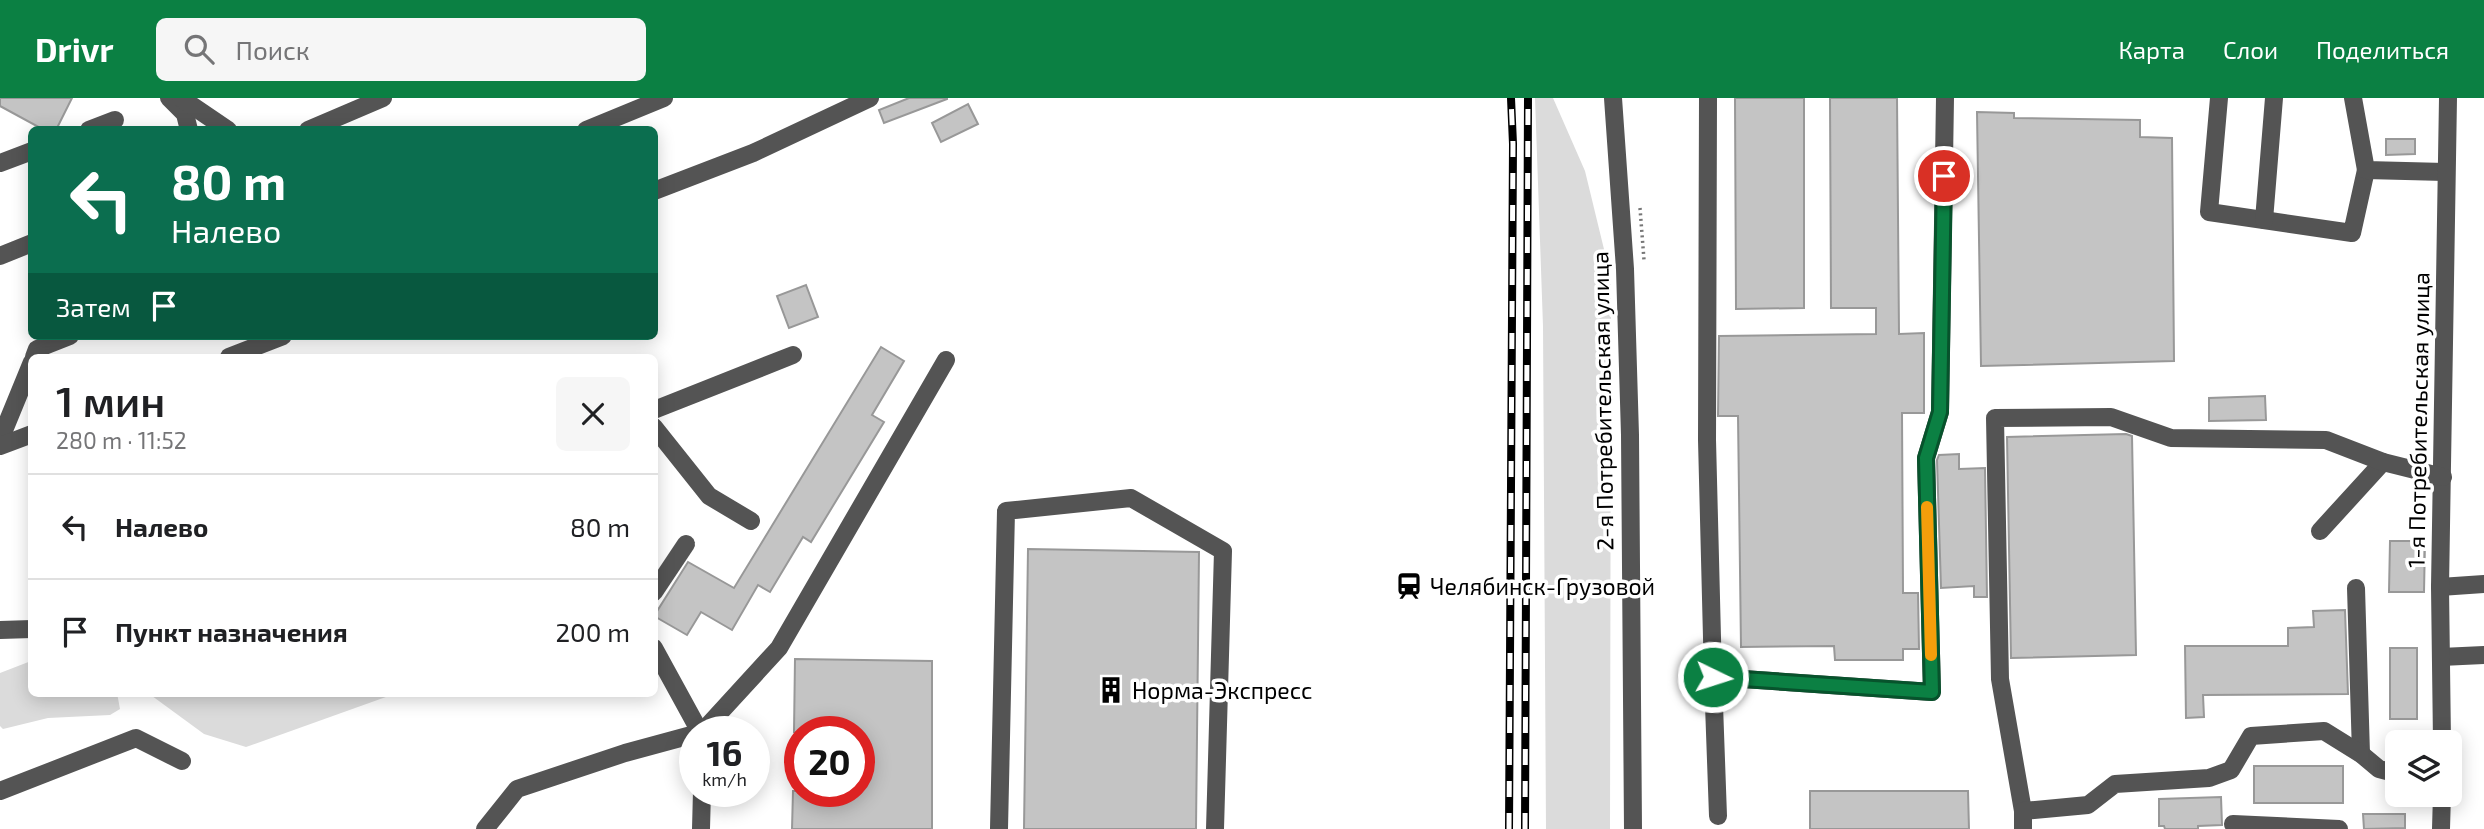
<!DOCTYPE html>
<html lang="ru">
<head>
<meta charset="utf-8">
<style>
  body { margin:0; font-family:"Exo 2",sans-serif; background:#f6f6f6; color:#202124; height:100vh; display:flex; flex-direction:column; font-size:26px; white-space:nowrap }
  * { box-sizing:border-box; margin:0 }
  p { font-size:23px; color:#757577 }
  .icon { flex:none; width:38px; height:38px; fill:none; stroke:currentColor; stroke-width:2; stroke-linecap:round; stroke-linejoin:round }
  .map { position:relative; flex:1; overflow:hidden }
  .sheet { position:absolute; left:28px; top:256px; width:630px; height:343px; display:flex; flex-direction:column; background:#fff; border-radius:10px; box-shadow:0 4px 18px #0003 }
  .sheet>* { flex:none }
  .top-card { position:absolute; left:28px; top:28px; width:630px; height:214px; border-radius:10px; box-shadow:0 4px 18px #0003; background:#0b6e4f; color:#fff; overflow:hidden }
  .fabs { position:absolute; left:2385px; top:632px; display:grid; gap:14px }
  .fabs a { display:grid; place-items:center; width:77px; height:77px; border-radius:10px; background:#fff; box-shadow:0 4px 18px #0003; font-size:35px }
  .speed { position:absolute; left:679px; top:618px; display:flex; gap:14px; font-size:35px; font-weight:700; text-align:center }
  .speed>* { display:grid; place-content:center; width:91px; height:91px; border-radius:50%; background:#fff; box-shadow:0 4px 18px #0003; line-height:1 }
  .speed small { font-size:18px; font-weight:400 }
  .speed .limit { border:10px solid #d22; background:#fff; color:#111 }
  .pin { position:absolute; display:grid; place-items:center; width:60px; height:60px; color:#fff; margin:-30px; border:4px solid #fff; border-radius:50%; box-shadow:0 2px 7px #0007 }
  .me { position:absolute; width:77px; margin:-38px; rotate:94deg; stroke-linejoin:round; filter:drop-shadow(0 0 5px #0008) }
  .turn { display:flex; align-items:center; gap:24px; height:147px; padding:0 28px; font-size:32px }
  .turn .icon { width:91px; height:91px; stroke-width:2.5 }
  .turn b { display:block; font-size:49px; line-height:60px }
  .then { display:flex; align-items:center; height:66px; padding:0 28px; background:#0003; gap:14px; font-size:26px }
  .round { display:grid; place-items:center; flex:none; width:74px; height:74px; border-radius:10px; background:#f6f6f6 }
  .head { display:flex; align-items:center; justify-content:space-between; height:119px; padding:0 28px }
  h1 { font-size:42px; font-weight:600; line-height:52px }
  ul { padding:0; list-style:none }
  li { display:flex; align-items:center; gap:21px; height:105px; padding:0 28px; border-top:2px solid #e0e0e0 }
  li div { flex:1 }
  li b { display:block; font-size:26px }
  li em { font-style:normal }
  header { display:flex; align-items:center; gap:42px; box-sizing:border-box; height:98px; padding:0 35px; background:#0b8043; color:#fff }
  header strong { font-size:33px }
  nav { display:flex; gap:38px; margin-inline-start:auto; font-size:24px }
  .search { width:490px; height:63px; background:#f6f6f6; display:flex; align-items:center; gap:18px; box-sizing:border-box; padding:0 24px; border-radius:10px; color:#757577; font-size:26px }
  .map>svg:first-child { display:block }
  .green { fill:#dbdbdb }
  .building { fill:#c4c4c4; stroke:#989898; stroke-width:2 }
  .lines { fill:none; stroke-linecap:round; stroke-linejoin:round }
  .path { stroke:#767676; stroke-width:3.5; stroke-dasharray:2 3.5; stroke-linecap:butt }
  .minor { stroke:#545454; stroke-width:18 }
  .rail-casing { stroke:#000; stroke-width:8 }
  .rail { stroke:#fff; stroke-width:5; stroke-dasharray:16; stroke-linecap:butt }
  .route-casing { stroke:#07532c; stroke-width:18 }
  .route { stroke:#0b8043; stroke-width:12 }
  .slow { stroke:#f59e0b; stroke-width:12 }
  .labels { text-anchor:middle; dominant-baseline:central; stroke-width:7; stroke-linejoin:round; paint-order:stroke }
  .street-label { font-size:23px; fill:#000; stroke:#fff }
  .poi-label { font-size:23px; fill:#000; stroke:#fff; text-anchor:start }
</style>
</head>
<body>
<header>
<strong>Drivr</strong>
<div class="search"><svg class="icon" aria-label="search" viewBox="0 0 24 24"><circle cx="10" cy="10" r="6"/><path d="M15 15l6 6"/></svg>Поиск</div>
<nav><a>Карта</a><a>Слои</a><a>Поделиться</a></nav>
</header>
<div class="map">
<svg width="2484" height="731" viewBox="0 0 2484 731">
  <rect width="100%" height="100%" fill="#fff"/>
  <g class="green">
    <polygon points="1535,0 1553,0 1585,73 1611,180 1610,731 1546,731 1543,228"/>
    <polygon points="31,563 32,595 117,595 120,611 110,617 48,620 3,631 0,628 0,575"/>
    <polygon points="148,595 397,595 246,649 204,636"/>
  </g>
  <g class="building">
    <polygon points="0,0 72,0 56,32 44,32 0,8"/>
    <polygon points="909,0 947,0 947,1 884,25 879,12"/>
    <polygon points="1735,0 1804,0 1804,210 1736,211"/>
    <polygon points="1830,0 1897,0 1899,236 1924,235 1924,315 1902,315 1903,495 1918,495 1919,551 1903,551 1903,562 1835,562 1834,548 1741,549 1738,318 1718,318 1719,238 1876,236 1876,210 1831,210"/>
    <polygon points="968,6 978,26 941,44 932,25"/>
    <polygon points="1977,14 2014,15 2014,20 2140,22 2140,39 2172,40 2174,263 1981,268"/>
    <polygon points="2386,41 2415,41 2415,56 2386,57"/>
    <polygon points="806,187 818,219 789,230 777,198"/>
    <polygon points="881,249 904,263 872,317 884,324 811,444 803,439 770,494 758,487 732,532 701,514 687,537 654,518 688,464 734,490"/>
    <polygon points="2265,298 2266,322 2209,323 2209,300"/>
    <polygon points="2126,336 2132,338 2136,557 2011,560 2007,339"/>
    <polygon points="1959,356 1959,371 1985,370 1987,499 1974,499 1974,488 1941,490 1937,362 1939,357"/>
    <polygon points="2390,443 2425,443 2424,494 2389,494"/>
    <polygon points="1028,451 1199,454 1196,731 1024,731"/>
    <polygon points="2345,512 2348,596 2203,597 2204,619 2186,620 2185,548 2288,548 2288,530 2314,529 2313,513"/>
    <rect x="2390" y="550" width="27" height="71"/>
    <polygon points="795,561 932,563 932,731 792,731 793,693 859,693 859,634 794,634"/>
    <rect x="2254" y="668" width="89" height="37"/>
    <polygon points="1810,693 1968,693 1969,731 1810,731"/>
    <polygon points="2221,699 2222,727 2198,728 2198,731 2165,731 2164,728 2159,728 2159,701"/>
    <polygon points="2363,716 2405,716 2405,730 2364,731"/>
  </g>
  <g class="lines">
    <polyline class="path" points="1640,110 1644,162"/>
    <g class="minor">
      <polyline points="169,0 185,16 189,32"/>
      <polyline points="181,0 228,32"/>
      <polyline points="1613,0 1625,171 1630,337 1633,731"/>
      <polyline points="1708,0 1707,342 1713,579 1932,594 1926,360 1940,314 1945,0"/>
      <polyline points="2219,0 2209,114 2352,135 2366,72"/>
      <polyline points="2353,0 2366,72 2445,74"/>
      <polyline points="89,32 115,22"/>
      <polyline points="308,32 383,0"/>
      <polyline points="586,32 664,0"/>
      <polyline points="0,65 32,53"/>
      <polyline points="654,93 753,55 870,0"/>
      <polyline points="2264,122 2274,0"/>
      <polyline points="0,158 32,145"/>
      <polyline points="34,259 37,251 70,238"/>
      <polyline points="229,259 283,238"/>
      <polyline points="654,312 793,257"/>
      <polyline points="654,329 709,398 751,423"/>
      <polyline points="0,342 32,264"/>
      <polyline points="0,348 32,336"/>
      <polyline points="2320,433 2383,364"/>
      <polyline points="2440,489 2484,486"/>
      <polyline points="2356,490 2361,656"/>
      <polyline points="654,494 686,446"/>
      <polyline points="0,532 32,531"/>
      <polyline points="654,550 700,634"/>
      <polyline points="2441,559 2484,557"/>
      <polyline points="1713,579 1718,718"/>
      <polyline points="702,634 779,550 946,262"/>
      <polyline points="2442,644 2440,489 2448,0"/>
      <polyline points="0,693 136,640 182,663"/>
      <polyline points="2023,713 2000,581 1995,320 2111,319 2171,340 2326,342 2383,364 2443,379"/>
      <polyline points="2233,726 2339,731"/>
      <polyline points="485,731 517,691 625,655 695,636"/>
      <polyline points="701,731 702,693"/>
      <polyline points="999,731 1006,413 1131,400 1223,453 1215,731"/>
      <polyline points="2023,731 2023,713 2088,707 2115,686 2209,680 2231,672 2251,638 2324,633 2361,656 2379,671 2398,676"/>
      <polyline points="2441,731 2442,696"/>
    </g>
    <defs>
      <g id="rail">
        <polyline points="1509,731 1513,46 1511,0"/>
        <polyline points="1525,731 1528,0"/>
      </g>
    </defs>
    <use href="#rail" class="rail-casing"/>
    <use href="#rail" class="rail"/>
  </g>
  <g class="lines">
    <defs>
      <polyline id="route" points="1713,579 1932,594 1926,360 1940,314 1944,78"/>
    </defs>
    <use href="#route" class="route-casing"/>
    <use href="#route" class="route"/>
    <polyline class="slow" points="1927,409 1931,557"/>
  </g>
  <defs>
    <symbol id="station-bare" viewBox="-9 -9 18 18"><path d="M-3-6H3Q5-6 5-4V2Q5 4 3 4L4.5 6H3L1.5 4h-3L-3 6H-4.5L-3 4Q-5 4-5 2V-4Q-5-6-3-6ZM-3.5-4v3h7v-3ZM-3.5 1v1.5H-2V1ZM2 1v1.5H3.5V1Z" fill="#000" stroke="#fff" stroke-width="2.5" paint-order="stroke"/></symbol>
    <symbol id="building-bare" viewBox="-9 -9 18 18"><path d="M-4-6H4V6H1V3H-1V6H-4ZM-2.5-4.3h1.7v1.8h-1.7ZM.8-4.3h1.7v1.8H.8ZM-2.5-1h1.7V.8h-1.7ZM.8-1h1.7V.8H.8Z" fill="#000" stroke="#fff" stroke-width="2.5" paint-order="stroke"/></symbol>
  </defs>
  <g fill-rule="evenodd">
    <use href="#station-bare" x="1390" y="469" width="38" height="38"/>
    <use href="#building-bare" x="1092" y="573" width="38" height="38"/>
  </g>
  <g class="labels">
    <g class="street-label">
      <text transform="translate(1602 303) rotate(-91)">2-я Потребительская улица</text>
      <text transform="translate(2418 322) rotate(-89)">1-я Потребительская улица</text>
    </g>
    <g class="poi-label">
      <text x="1430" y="488">Челябинск-Грузовой</text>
      <text x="1132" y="592">Норма-Экспресс</text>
    </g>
  </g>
</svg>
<div class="fabs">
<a><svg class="icon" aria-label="layers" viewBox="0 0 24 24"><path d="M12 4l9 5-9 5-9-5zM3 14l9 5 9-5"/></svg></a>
</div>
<div class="speed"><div>16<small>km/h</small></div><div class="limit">20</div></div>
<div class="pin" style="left:1944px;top:78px;background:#d93025"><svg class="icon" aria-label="arrive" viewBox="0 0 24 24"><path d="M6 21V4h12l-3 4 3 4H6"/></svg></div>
<svg class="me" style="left:1713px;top:579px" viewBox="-20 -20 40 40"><circle r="17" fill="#0b8043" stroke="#fff" stroke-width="3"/><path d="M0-11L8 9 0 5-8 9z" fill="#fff"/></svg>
<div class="top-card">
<div class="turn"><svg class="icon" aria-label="left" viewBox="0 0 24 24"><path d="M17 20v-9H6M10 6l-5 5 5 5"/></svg><div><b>80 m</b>Налево</div></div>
<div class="then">Затем<svg class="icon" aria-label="arrive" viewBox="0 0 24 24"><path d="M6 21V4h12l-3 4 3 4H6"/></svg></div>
</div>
<section class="sheet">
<div class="head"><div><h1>1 мин</h1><p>280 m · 11:52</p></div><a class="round"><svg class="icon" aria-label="close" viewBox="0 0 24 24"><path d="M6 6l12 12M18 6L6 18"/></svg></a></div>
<ul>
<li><svg class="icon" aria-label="left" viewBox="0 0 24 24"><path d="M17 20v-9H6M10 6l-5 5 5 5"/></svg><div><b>Налево</b></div><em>80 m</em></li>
<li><svg class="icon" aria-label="arrive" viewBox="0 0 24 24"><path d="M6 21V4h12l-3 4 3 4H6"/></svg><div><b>Пункт назначения</b></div><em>200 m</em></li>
</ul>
</section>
</div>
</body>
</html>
